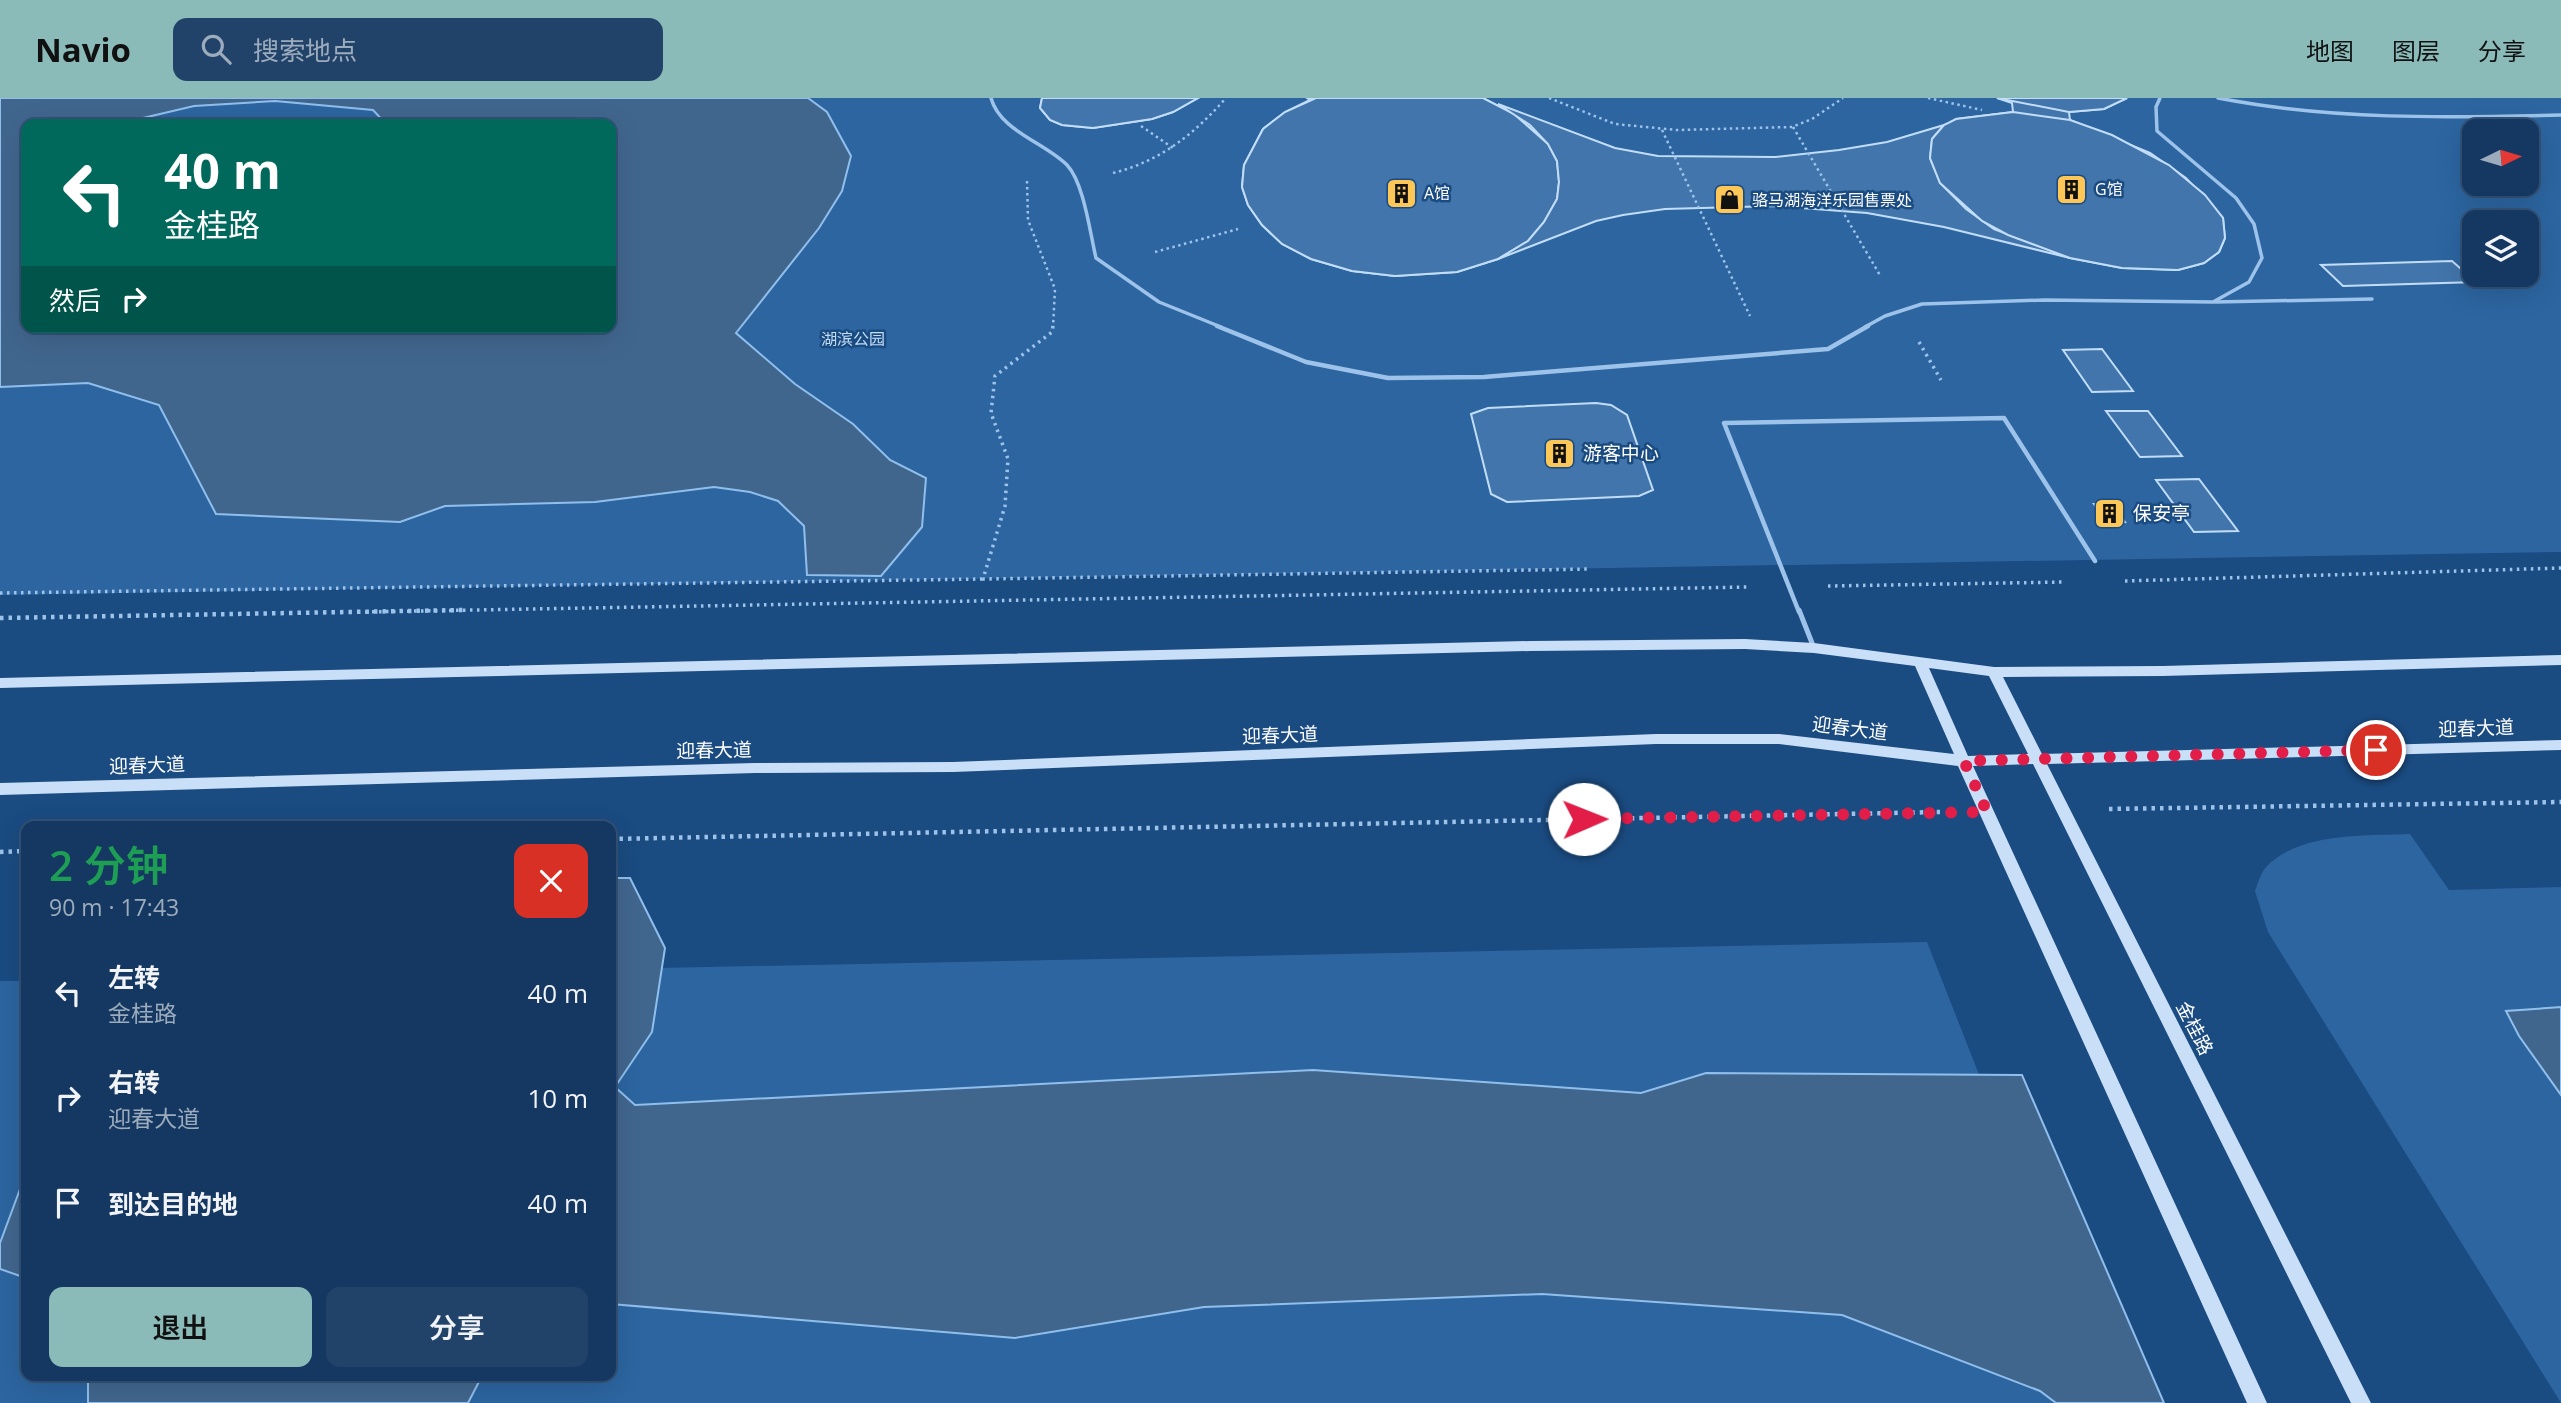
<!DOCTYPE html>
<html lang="zh">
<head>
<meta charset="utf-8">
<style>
  body { margin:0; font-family:"Open Sans","Noto Sans SC",sans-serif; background:#21436a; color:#f1f3f6; height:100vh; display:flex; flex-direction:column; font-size:26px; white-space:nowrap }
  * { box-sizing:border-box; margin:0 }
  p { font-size:23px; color:#9dacbd }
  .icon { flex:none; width:38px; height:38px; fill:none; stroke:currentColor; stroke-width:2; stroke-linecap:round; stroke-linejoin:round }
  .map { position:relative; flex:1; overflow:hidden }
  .sheet { position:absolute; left:21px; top:723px; width:595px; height:560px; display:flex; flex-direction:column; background:#143861; border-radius:14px; box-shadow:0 7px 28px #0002,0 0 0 2px #335276 }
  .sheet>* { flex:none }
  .top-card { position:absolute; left:21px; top:21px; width:595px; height:214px; border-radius:14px; box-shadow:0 7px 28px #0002,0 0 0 2px #335276; background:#00695c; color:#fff; overflow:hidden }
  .needle { width:46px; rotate:85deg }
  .buttons { position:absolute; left:2462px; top:21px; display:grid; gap:14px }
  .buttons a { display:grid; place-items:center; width:77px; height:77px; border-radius:14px; background:#143861; box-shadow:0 7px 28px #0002,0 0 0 2px #335276; font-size:35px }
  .pin { position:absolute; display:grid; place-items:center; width:60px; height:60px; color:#fff; margin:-30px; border:4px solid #fff; border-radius:50%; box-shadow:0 2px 7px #0007 }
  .me { position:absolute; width:77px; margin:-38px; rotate:89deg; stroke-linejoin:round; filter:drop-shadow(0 0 5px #0008) }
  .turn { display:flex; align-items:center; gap:24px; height:147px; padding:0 28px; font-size:32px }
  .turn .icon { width:91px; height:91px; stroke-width:2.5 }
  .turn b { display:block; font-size:49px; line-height:60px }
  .then { display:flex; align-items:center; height:66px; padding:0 28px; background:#0003; gap:14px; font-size:26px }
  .round { display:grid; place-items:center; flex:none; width:74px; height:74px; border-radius:14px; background:#21436a }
  .headline { display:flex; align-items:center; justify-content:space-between; height:119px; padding:0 28px }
  h1 { font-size:42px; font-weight:600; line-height:52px; color:#1e9e55 }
  .button { display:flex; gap:14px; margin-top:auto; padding:14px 28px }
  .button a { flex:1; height:80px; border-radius:14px; background:#8bbbb9; color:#111; font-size:28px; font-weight:600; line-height:80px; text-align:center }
  .button a+a { background:#21436a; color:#f1f3f6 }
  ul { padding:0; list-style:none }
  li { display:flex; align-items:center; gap:21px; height:105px; padding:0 28px }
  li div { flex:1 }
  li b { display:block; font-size:26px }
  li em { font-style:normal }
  header { display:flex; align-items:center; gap:42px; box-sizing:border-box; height:98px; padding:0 35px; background:#8bbbb9; color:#111 }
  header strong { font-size:33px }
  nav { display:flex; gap:38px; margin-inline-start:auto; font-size:24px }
  .search { width:490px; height:63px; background:#21436a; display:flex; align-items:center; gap:18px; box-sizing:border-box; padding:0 24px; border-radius:14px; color:#9dacbd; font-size:26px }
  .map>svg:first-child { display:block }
  .green { fill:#2c65a0; fill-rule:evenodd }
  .water { fill:#41668e; stroke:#90bfed; stroke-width:2; fill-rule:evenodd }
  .building { fill:#4275ab; stroke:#c2ddf8; stroke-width:2 }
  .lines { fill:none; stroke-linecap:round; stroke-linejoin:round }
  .path-far2 { stroke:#9dc3eb; stroke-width:2.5; stroke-dasharray:2.5 3.5; stroke-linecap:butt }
  .path-far1 { stroke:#9dc3eb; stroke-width:3.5; stroke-dasharray:2.5 4.5; stroke-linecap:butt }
  .path { stroke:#9dc3eb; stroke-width:4.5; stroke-dasharray:3.5 5; stroke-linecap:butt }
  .lane-far2 { stroke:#9dc3eb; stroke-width:3.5 }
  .lane-far1 { stroke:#9dc3eb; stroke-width:4.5 }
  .lane { stroke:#9dc3eb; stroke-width:5 }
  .secondary { fill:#c9dff8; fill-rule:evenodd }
  .route { stroke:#e11d48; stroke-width:12; stroke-dasharray:0 21.6 }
  .labels { text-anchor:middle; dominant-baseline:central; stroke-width:5; stroke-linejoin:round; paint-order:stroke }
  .far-poi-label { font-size:16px; fill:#fff; stroke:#1a4b81; text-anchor:start }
  .far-park-label { font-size:16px; fill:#c2ddf8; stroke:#1a4b81 }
  .poi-label { font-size:19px; fill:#fff; stroke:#1a4b81; text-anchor:start }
  .street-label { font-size:19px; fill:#fff; stroke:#1a4b81 }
</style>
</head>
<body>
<header>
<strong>Navio</strong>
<div class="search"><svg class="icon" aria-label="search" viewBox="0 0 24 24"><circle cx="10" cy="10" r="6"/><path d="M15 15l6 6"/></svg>搜索地点</div>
<nav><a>地图</a><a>图层</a><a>分享</a></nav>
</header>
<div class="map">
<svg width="2561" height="1305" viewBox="0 0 2561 1305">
  <rect width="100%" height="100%" fill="#1a4b81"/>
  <g class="green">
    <path d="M 0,0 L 2561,0 L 2561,454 L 0,497 ZM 26,26 L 611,26 L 611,229 L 26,229 ZM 2474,33 L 2527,33 L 2527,86 L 2474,86 ZM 2474,124 L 2527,124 L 2527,177 L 2474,177 Z"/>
    <path d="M 2410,736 L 2449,792 L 2561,789 L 2561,1305 L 2268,834 L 2255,793 C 2258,785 2261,774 2267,768 C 2301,734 2365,738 2410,736 Z"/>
    <polygon points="1927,844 2108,1305 0,1305 0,883 26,883 26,1278 611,1278 611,871"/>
  </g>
  <g class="water">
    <path d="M 0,0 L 808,0 L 827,14 L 851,58 L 842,93 L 819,130 L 736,235 L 795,286 L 853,326 L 890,362 L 926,380 L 922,429 L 881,478 L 807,477 L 804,428 L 778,403 L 750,394 L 714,389 L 595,404 L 445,408 L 400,424 L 216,416 L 159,307 L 88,285 L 0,289 ZM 275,3 L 373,12 L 386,26 L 611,26 L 611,229 L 26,229 L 26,26 L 136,26 L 139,21 L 194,8 Z"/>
    <polygon points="611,780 630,780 665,850 652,934 615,989 635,1007 1313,972 1641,995 1706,975 2022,977 2164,1305 2056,1305 2040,1293 1842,1217 1542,1196 1204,1209 1015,1240 611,1206"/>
    <polygon points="2561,909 2561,997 2519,938 2506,913"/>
    <polygon points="26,1075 26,1180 0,1171 0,1145"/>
    <polygon points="88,1278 482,1278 468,1305 88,1305"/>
  </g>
  <g class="building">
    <polygon points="1042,0 1198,0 1173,14 1152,21 1093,30 1062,27 1050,22 1040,10"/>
    <polygon points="1042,0 1198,0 1173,14 1152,21 1093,30 1062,27 1050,22 1040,10"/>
    <polygon points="1307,0 1483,0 1514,16 1548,46 1557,63 1559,84 1557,101 1544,124 1528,143 1498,161 1457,174 1395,178 1352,173 1311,161 1282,146 1262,127 1248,107 1242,89 1244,67 1263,31 1285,14 1310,2"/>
    <polygon points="1316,0 1483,0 1514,16 1548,46 1557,63 1559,84 1557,101 1544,124 1528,143 1498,161 1457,174 1395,178 1352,173 1311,161 1282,146 1262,127 1248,107 1242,89 1244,67 1263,31 1285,14"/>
    <polygon points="1997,0 2127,0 2104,11 2069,14 2070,22 2150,55 2186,80 2223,120 2225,140 2219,154 2204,165 2178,172 2122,170 2070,160 2008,137 1982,123 1940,85 1930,60 1931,49 1937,34 1956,21 2013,14 2012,5"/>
    <polygon points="1997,0 2127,0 2104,11 2069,14"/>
    <polygon points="1498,6 1615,50 1658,58 1775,59 1839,52 1887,44 1944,27 1932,41 1930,60 1940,85 1966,111 1994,131 2070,160 1944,129 1867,115 1774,108 1665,111 1623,117 1596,123 1498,161 1528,143 1544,124 1557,101 1559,84 1557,63 1548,46 1530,27"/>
    <polygon points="2013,14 2070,22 2112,37 2169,67 2205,97 2223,120 2225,140 2219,154 2204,165 2178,172 2122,170 2070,160 2008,137 1982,123 1940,85 1930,60 1932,41 1944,27 1956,21"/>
    <polygon points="2452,163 2476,184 2343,188 2321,167"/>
    <polygon points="2102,251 2133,293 2092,294 2063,252"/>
    <polygon points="1596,305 1611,307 1627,317 1653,392 1639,398 1507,404 1491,396 1471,316 1488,310"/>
    <polygon points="2106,313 2148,313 2182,358 2140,359"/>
    <polygon points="2199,381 2238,433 2194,434 2156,382"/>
    <polygon points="2094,406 2112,406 2125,424 2107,425"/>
  </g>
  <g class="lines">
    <g class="path-far2">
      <polyline points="1549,0 1615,26 1677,32 1792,29 1812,21 1843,0"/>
      <polyline points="1928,0 1982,12"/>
      <polyline points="1141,28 1173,50"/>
      <polyline points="1793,29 1881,179"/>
      <polyline points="1662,32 1750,218"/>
      <path d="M 1113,75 C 1161,63 1194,36 1226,0"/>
      <polyline points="1027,83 1028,122 1055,191 1053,229"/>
      <polyline points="1155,154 1238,131"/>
    </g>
    <g class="path-far1">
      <polyline points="1053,228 1052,234 995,278 991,315 1008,361 1005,408 983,481 1591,471"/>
      <polyline points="1919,244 1941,282"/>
      <polyline points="2125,483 2561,470"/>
      <polyline points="1828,488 2064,484"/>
      <polyline points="0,495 983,481"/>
      <polyline points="365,514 1749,489"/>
    </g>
    <g class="path">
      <polyline points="0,520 464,512"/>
      <polyline points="2109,711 2561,704"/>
      <polyline points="611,741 1940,714"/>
      <polyline points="0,754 26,753"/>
    </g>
    <g class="lane-far2">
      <path d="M 991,0 C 1000,33 1044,44 1067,67 C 1084,85 1090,135 1096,160 L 1159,204 L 1221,229"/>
      <path d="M 2218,0 C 2332,22 2445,20 2561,17"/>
      <polyline points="2215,204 2372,201"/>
      <polyline points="1865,229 1885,218 1922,206 2044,202 2213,204 2249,184 2262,160 2254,126 2236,100 2157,33 2156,9 2160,0"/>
    </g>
    <g class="lane-far1">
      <polyline points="1217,228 1306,264 1388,280 1484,279 1828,251 1868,228"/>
      <polyline points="1799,514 1724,325 2004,320 2095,463"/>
    </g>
    <polyline class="lane" points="1799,512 1814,550"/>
    <path class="secondary" d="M 1745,541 L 1814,545 L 1994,569 L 2163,568 L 2561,557 L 2561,567 L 2163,578 L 2003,579 L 2042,656 L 2561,642 L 2561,652 L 2047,666 L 2371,1305 L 2351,1305 L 2033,666 L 1973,668 L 2267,1305 L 2247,1305 L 1958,668 L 1779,646 L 1656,646 L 953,674 L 755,675 L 0,697 L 0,685 L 755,665 L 953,664 L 1656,636 L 1779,636 L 1954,656 L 1915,568 L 1814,555 L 1745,551 L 1531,553 L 0,590 L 0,580 L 1531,543 ZM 1929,570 L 1989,578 L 2028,656 L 1968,658 Z"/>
  </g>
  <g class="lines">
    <polyline class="route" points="1584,721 1987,714 1964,663 2376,652"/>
  </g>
  <defs>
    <symbol id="building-square" viewBox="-11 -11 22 22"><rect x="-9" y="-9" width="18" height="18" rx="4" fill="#fdc758" stroke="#1a4b81"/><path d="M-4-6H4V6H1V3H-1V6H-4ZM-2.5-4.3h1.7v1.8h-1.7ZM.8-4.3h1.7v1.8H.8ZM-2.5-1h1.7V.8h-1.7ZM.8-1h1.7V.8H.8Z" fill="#111"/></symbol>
    <symbol id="shop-square" viewBox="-11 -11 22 22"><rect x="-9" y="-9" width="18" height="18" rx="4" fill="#fdc758" stroke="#1a4b81"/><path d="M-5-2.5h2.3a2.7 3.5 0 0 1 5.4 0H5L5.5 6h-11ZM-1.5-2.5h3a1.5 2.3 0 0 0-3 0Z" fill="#111"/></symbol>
  </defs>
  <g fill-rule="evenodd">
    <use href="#building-square" x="2054" y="74" width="35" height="35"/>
    <use href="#building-square" x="1384" y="78" width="35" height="35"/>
    <use href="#shop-square" x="1712" y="84" width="35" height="35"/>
    <use href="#building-square" x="1542" y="338" width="35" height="35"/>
    <use href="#building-square" x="2092" y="398" width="35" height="35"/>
  </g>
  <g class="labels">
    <g class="far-poi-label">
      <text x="2095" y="91">G馆</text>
      <text x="1424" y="95">A馆</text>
      <text x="1752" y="102">骆马湖海洋乐园售票处</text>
    </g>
    <g class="far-park-label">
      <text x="853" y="241">湖滨公园</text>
    </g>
    <g class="poi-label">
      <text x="1583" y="355">游客中心</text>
      <text x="2133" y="415">保安亭</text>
    </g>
    <g class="street-label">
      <text transform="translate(1850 630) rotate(7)">迎春大道</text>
      <text transform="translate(2476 630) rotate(-2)">迎春大道</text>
      <text transform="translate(1280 637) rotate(-2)">迎春大道</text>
      <text transform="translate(714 652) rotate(-1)">迎春大道</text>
      <text transform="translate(147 667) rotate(-2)">迎春大道</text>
      <text transform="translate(2195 930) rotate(63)">金桂路</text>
    </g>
  </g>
</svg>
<div class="buttons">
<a><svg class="needle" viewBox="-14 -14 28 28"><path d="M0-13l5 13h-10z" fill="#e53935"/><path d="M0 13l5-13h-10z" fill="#9dacbd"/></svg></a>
<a><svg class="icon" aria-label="layers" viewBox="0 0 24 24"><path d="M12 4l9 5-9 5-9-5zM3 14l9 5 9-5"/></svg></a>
</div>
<div class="pin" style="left:2376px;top:652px;background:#d93025"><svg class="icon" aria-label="arrive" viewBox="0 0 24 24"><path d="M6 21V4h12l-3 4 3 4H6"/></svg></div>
<svg class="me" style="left:1584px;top:721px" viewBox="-20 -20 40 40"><circle r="19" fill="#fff"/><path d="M0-13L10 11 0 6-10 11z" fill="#e11d48"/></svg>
<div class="top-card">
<div class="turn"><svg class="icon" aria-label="left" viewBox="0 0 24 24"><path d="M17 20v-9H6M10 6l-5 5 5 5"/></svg><div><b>40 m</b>金桂路</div></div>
<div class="then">然后<svg class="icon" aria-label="right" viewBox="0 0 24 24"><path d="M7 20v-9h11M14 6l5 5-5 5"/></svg></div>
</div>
<section class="sheet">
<div class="headline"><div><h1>2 分钟</h1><p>90 m · 17:43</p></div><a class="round" style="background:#d93025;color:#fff"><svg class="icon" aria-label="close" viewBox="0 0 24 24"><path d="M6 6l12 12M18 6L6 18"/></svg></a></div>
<ul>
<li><svg class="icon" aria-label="left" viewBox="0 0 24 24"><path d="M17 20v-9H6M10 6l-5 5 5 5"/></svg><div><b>左转</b><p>金桂路</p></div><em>40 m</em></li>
<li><svg class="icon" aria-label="right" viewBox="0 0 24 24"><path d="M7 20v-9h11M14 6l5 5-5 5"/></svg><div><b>右转</b><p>迎春大道</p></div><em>10 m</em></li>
<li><svg class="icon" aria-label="arrive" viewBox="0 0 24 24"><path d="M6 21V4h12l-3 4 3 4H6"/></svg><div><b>到达目的地</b></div><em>40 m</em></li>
</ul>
<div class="button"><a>退出</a><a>分享</a></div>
</section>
</div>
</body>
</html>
